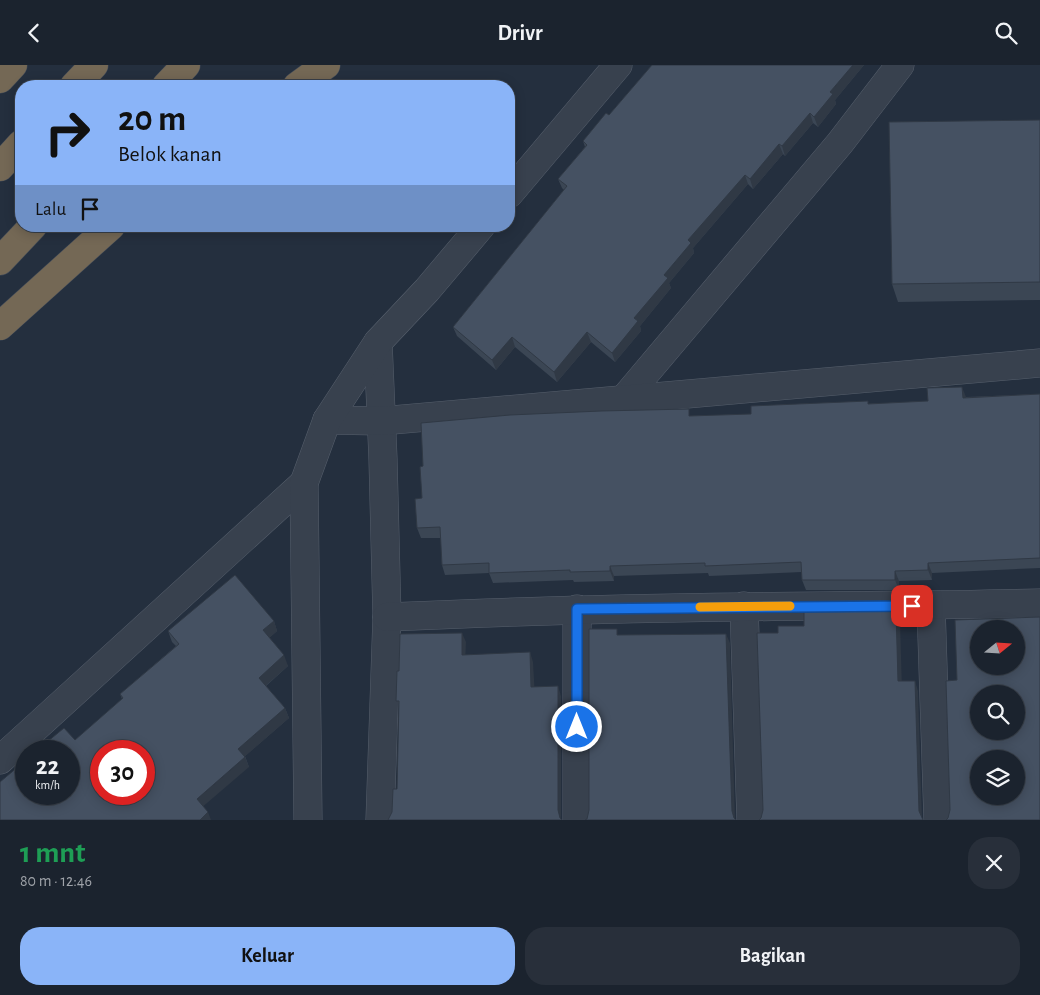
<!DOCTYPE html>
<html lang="id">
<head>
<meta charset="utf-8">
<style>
  body { margin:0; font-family:"Alegreya Sans",sans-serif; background:#282f3a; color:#f1f3f6; height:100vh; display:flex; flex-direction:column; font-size:19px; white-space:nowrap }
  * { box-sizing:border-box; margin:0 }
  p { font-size:16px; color:#a0a4aa }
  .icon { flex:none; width:28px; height:28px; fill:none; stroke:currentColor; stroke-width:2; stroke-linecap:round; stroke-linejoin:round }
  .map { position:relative; height:755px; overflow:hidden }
  .panel { display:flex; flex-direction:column; background:#1b232e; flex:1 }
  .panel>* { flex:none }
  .top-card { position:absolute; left:15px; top:15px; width:500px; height:152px; border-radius:20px; box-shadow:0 2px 12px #0003,0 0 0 1px #39404a; background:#8ab4f8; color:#111; overflow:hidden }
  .needle { width:32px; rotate:72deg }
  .fabs { position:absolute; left:970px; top:555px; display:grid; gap:10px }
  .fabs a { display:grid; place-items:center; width:55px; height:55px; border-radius:50%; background:#1b232e; box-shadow:0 2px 12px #0003,0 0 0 1px #39404a; font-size:25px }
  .speed { position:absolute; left:15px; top:675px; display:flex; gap:10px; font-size:25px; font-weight:700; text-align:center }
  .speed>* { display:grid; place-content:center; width:65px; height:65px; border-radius:50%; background:#1b232e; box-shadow:0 2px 12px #0003,0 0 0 1px #39404a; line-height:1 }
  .speed small { font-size:12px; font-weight:400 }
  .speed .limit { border:8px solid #d22; background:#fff; color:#111 }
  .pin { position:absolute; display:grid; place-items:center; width:42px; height:42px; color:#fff; margin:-21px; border-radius:10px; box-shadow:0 2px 8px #0006 }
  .me { position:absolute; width:55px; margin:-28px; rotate:0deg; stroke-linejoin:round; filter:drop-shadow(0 0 4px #0008) }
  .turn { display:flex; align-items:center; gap:18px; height:105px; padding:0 20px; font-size:22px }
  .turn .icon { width:65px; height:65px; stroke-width:2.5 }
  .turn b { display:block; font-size:35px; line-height:42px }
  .then { display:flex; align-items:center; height:48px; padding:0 20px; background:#0003; gap:10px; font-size:19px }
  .round { display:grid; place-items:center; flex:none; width:52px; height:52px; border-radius:20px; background:#282f3a }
  .head { display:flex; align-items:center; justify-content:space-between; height:85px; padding:0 20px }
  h1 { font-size:30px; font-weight:600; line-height:38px; color:#1e9e55 }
  .button { display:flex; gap:10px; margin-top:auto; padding:10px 20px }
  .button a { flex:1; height:58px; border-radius:20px; background:#8ab4f8; color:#111; font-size:20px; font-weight:600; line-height:58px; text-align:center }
  .button a+a { background:#282f3a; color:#f1f3f6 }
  header { display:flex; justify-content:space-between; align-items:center; height:65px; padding:0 20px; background:#1b232e; font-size:22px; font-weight:600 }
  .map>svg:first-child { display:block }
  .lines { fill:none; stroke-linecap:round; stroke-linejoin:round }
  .street-casing { stroke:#565f6c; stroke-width:29 }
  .highway-casing { stroke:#434c59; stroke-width:29 }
  .street { stroke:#38414e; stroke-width:28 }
  .highway { stroke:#746855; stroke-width:28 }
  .wall { fill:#3b4654 }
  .shaded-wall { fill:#303945 }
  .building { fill:#455162; stroke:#303945; fill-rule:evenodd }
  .route-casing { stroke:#114b97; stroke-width:12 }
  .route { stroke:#1a73e8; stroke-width:9 }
  .slow { stroke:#f59e0b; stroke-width:9 }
</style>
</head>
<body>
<header><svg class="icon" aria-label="back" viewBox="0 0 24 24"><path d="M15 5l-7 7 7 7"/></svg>Drivr<svg class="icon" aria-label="search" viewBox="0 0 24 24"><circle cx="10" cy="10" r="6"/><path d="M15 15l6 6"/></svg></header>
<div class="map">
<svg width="1040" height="755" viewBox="0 0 1040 755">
  <rect width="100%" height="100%" fill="#242f3e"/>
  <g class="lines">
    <defs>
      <g id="street">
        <polyline points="509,129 618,0"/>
        <polyline points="378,277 383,394 387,552 380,755"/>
        <polyline points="623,335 840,78 900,0"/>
        <polyline points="327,355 381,356 1040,298"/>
        <polyline points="744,541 751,755"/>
        <polyline points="931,541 938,755"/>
        <polyline points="577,544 577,755"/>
        <path d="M 387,552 C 505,547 623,543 742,542 C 841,540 940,541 1040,538"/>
        <polyline points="0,695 304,418"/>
        <polyline points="308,755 304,418 327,355 378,277 427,225 481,161"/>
      </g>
      <g id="highway">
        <polyline points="0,14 13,0"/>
        <polyline points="74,21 94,0"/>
        <polyline points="166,21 186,0"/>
        <polyline points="297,21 326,0"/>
        <polyline points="0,102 21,79"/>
        <polyline points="0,196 33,161"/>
        <polyline points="0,261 111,161"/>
      </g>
    </defs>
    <use href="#street" class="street-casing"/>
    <use href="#highway" class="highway-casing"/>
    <use href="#street" class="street"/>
    <use href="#highway" class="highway"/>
  </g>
  <g class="wall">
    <polygon points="652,0 864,0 835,35 836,39 818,62 813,58 785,91 783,89 753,124 748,119 693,183 694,188 669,218 671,223 640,261 641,266 615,297 591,277 557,317 515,282 496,305 457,271 453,262 564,125 562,123 558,114 585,82 583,76 609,50"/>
    <polygon points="1040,55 1040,235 898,237 892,219"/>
    <polygon points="1040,329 1040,503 932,508 932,515 899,516 899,525 806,525 802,515 802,507 709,511 708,508 614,511 614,516 574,517 573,515 493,518 489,508 445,510 442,500 441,473 421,473 417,463 422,433 423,401 691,351 751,349 868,336 868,339 928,336 966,332"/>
    <polygon points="274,556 277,566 269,573 288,601 266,621 285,643 289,653 245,691 249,702 75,675 122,634 120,629 176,581 172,577 168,566"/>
  </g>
  <g class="shaded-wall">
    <polygon points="853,0 864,0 835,35 836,39 818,62 814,52 830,27"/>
    <polygon points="810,48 813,58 785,91 782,81"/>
    <polygon points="779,79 783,89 753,124 750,114"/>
    <polygon points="745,110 748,119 693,183 694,188 669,218 671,223 640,261 641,266 615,297 612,288 634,253 688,175"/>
    <polygon points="587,267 591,277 557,317 554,307"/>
    <polygon points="512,272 515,282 496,305 492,295"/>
    <polygon points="962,322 966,332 966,343 963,333"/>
    <polygon points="928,498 932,508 932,515 928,505"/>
    <polygon points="610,501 614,511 614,516 610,506"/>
    <polygon points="895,506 899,516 899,525 895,515"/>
    <polygon points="896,546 900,556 902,626 898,616"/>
    <polygon points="274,556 277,566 267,575 263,565"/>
    <polygon points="462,568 466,577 465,599 462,590"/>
    <polygon points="726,569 730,578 735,755 732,746"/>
    <polygon points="530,587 533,597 535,632 531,622"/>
    <polygon points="284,590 288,601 263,623 259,613"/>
    <polygon points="915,616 918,626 922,755 919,746"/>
    <polygon points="558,621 561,631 561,755 558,745"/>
    <polygon points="285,643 289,653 242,694 238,684"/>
    <polygon points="245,692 249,702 200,744 197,734"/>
    <polygon points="208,747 211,755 200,755"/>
  </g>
  <g class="building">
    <polygon points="652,0 853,0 830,27 833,29 814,52 810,48 782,81 779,79 750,114 745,110 688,175 691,178 664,210 668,213 634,253 638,256 612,288 587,267 554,307 512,272 492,295 453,262 567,121 558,114 587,80 583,76 606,48 609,50"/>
    <polygon points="1040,55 1040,217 892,219 889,57"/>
    <polygon points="962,322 963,333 1040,329 1040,493 928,498 928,505 895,506 895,515 802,515 801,497 705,501 705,498 610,501 610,506 570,507 570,505 489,508 489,498 442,500 440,462 417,463 415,434 422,433 420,402 423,401 421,358 510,350 601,346 689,344 689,351 751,349 751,341 868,336 868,339 928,336 927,323"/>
    <path d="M 235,510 L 274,556 L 263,565 L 284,590 L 259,613 L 285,643 L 238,684 L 245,692 L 197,734 L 208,747 L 200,755 L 0,755 L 0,717 L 26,695 L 26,729 L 69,729 L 69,686 L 36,686 L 64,663 L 75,675 L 123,633 L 120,629 L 179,579 L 168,566 ZM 101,686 L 144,686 L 144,729 L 101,729 Z"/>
    <polygon points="896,546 898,616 915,616 919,746 923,755 759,755 761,753 763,745 757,568 778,568 778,561 804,561 804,547"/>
    <path d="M 1040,552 L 1040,755 L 946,755 L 948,753 L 950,745 L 946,616 L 957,615 L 955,555 ZM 979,564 L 1016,564 L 1016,601 L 979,601 ZM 979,629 L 1016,629 L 1016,666 L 979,666 ZM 979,694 L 1016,694 L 1016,731 L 979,731 Z"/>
    <polygon points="589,564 617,564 617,570 726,569 732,746 734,753 736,755 585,755 587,754 589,745"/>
    <polygon points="462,568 462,590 530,587 531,622 558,621 558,745 560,753 562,755 388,755 392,747 393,724 397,724 399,636 396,636 397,606 399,606 400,569"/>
  </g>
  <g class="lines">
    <defs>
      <polyline id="route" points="577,662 577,544 912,541"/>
    </defs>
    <use href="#route" class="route-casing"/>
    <use href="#route" class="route"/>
    <polyline class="slow" points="700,542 790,541"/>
  </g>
</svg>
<div class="fabs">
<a><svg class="needle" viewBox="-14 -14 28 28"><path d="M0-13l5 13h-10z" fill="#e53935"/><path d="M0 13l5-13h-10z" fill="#a0a4aa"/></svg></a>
<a><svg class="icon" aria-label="search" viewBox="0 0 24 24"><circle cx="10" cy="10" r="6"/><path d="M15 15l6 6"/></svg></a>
<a><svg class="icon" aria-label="layers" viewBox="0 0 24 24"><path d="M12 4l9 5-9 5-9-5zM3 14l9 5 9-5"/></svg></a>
</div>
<div class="speed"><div>22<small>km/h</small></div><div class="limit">30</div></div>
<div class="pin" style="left:912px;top:541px;background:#d93025"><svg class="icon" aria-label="arrive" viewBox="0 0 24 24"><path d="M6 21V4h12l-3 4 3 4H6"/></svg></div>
<svg class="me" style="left:577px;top:662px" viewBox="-20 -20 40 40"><circle r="17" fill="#1a73e8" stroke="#fff" stroke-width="3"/><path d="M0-11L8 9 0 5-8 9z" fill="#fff"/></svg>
<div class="top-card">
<div class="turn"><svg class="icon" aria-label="right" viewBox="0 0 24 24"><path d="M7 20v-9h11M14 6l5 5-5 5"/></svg><div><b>20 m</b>Belok kanan</div></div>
<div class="then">Lalu<svg class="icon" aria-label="arrive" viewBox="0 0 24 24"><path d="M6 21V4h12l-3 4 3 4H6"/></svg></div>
</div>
</div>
<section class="panel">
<div class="head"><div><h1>1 mnt</h1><p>80 m · 12:46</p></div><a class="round"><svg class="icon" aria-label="close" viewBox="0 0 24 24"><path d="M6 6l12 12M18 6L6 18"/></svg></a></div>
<div class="button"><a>Keluar</a><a>Bagikan</a></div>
</section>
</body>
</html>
